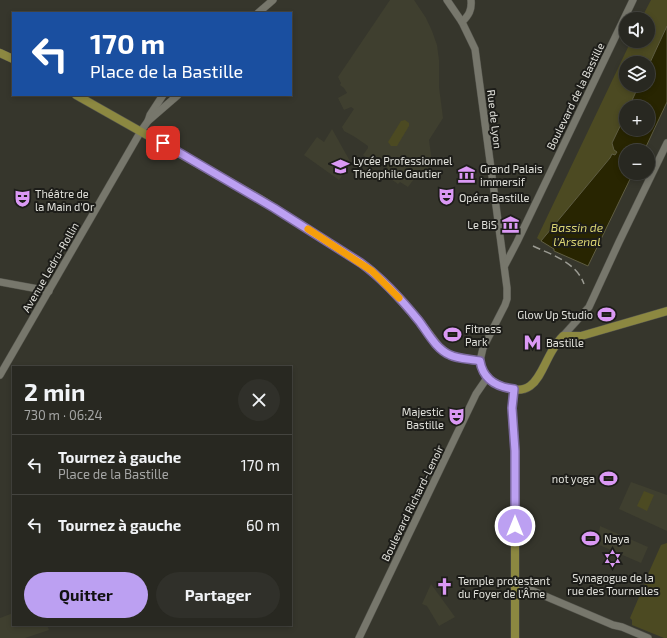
<!DOCTYPE html>
<html lang="fr">
<head>
<meta charset="utf-8">
<style>
  body { margin:0; font-family:"Exo 2",sans-serif; background:#30302a; color:#f1f3f6; height:100vh; display:flex; flex-direction:column; font-size:15px; white-space:nowrap }
  * { box-sizing:border-box; margin:0 }
  p { font-size:13px; color:#a5a6a5 }
  .icon { flex:none; width:22px; height:22px; fill:none; stroke:currentColor; stroke-width:2; stroke-linecap:round; stroke-linejoin:round }
  .map { position:relative; flex:1; overflow:hidden }
  .side { position:absolute; left:12px; top:366px; width:280px; height:260px; display:flex; flex-direction:column; background:#282821; border-radius:0px; box-shadow:0 2px 6px #0003,0 0 0 1px #44443f }
  .side>* { flex:none }
  .banner { position:absolute; left:12px; top:12px; width:280px; height:84px; border-radius:0px; box-shadow:0 2px 6px #0003,0 0 0 1px #44443f; background:#1a4fa0; color:#fff; overflow:hidden }
  .tools { position:absolute; left:619px; top:12px; display:grid; gap:8px }
  .tools a { display:grid; place-items:center; width:36px; height:36px; border-radius:50%; background:#282821; box-shadow:0 2px 6px #0003,0 0 0 1px #44443f; font-size:20px }
  .pin { position:absolute; display:grid; place-items:center; width:34px; height:34px; color:#fff; margin:-17px; border-radius:8px; box-shadow:0 2px 6px #0006 }
  .me { position:absolute; width:44px; margin:-22px; rotate:0deg; stroke-linejoin:round; filter:drop-shadow(0 0 3px #0008) }
  .turn { display:flex; align-items:center; gap:14px; height:84px; padding:0 12px; font-size:18px }
  .turn .icon { width:52px; height:52px; stroke-width:2.5 }
  .turn b { display:block; font-size:28px; line-height:34px }
  .round { display:grid; place-items:center; flex:none; width:42px; height:42px; border-radius:21px; background:#30302a }
  .head { display:flex; align-items:center; justify-content:space-between; height:68px; padding:0 12px }
  h1 { font-size:24px; font-weight:700; line-height:30px }
  .button { display:flex; gap:8px; margin-top:auto; padding:8px 12px }
  .button a { flex:1; height:46px; border-radius:24px; background:#bca0f2; color:#111; font-size:16px; font-weight:700; line-height:46px; text-align:center }
  .button a+a { background:#30302a; color:#f1f3f6 }
  ul { padding:0; list-style:none }
  li { display:flex; align-items:center; gap:12px; height:60px; padding:0 12px; border-top:1px solid #44443f }
  li div { flex:1 }
  li b { display:block; font-size:15px }
  li em { font-style:normal }
  .map>svg:first-child { display:block }
  .built { fill:#3f3f2f }
  .green { fill:#4c4a22 }
  .water { fill:#282501; stroke:#5f5d42 }
  .lines { fill:none; stroke-linecap:round; stroke-linejoin:round }
  .secondary-casing { stroke:#54544c; stroke-width:8 }
  .primary-casing { stroke:#54544c; stroke-width:9 }
  .secondary { stroke:#77776c; stroke-width:7 }
  .primary { stroke:#8c8841; stroke-width:8 }
  .rail { stroke:#9b9b93; stroke-width:1.5; stroke-dasharray:8 4; stroke-linecap:butt }
  .route-casing { stroke:#7a689d; stroke-width:10 }
  .route { stroke:#bca0f2; stroke-width:7 }
  .slow { stroke:#f59e0b; stroke-width:7 }
  .labels { text-anchor:middle; dominant-baseline:central; stroke-width:4; stroke-linejoin:round; paint-order:stroke }
  .street-label { font-size:11px; fill:#e0e0da; stroke:#1d1d19 }
  .poi-label { font-size:11px; fill:#e0e0da; stroke:#1d1d19; text-anchor:start }
  .water-label { font-size:12px; font-style:italic; fill:#d9d372; stroke:#1d1d19 }
</style>
</head>
<body>
<div class="map">
<svg width="667" height="638" viewBox="0 0 667 638">
  <rect width="100%" height="100%" fill="#36362c"/>
  <g class="built">
    <polygon points="390,0 414,0 426,18 432,31 437,45 439,60 439,87 443,118 429,140 432,162 421,178 417,175 408,187 400,182 398,184 391,179 389,180 382,175 390,162 382,158 373,162 363,155 368,148 368,146 355,137 344,131 342,127 354,109 351,107 344,110 338,98 347,93 344,88 340,85 341,83 338,77"/>
    <polygon points="332,129 351,163 339,180 304,155 317,137 324,142"/>
    <polygon points="631,482 667,495 667,531 619,509"/>
    <polygon points="600,526 648,547 641,563 597,544"/>
    <polygon points="431,584 455,617 439,626 427,606 422,604"/>
    <polygon points="13,613 13,625 47,625 49,630 25,638 0,638 0,618"/>
  </g>
  <g class="green">
    <polygon points="651,0 667,0 667,26 648,67 648,63 626,63 626,85 639,85 629,107 626,107 626,114 612,143 617,152 615,155 612,154 610,158 541,241 537,238 631,41 648,41 648,19 641,19"/>
    <polygon points="405,120 409,123 409,126 397,146 391,146 388,142 401,121"/>
    <polygon points="644,491 654,495 647,511 637,506"/>
    <polygon points="667,543 667,638 664,638 632,625 632,620 630,618 645,583 646,582 645,581 661,545"/>
  </g>
  <polygon class="water" points="667,26 667,102 644,151 626,151 626,173 633,173 588,266 554,251 554,249 541,241 610,158 612,154 615,155 617,152 614,150 612,143 626,114 626,129 648,129 648,107 629,107 639,85 648,85 648,67"/>
  <g class="lines">
    <defs>
      <g id="secondary">
        <polyline points="447,0 462,22 475,49 507,288 507,299 505,305 483,348 480,361"/>
        <polyline points="258,13 273,0"/>
        <path d="M 462,22 C 469,15 472,10 471,0"/>
        <polyline points="148,121 150,115 163,95"/>
        <polyline points="505,265 517,242 633,0"/>
        <polyline points="0,282 49,291"/>
        <polyline points="563,336 589,307 619,242 667,143"/>
        <polyline points="0,375 141,131 148,121 178,95"/>
        <polyline points="515,590 526,588 613,625 622,627 648,638"/>
        <polyline points="359,638 476,394 487,378"/>
      </g>
      <g id="primary">
        <polyline points="0,53 13,59"/>
        <path d="M 76,95 L 260,199 L 361,263 L 372,271 L 397,296 L 420,322 L 439,347 L 448,354 L 455,357 L 480,361 C 482,374 489,381 501,386 C 535,400 539,373 552,351 C 555,346 559,340 563,336 L 581,336 L 667,311"/>
        <polyline points="514,389 512,408 515,451 515,638"/>
      </g>
    </defs>
    <use href="#secondary" class="secondary-casing"/>
    <use href="#primary" class="primary-casing"/>
    <use href="#secondary" class="secondary"/>
    <use href="#primary" class="primary"/>
    <path class="rail" d="M 533,246 C 552,255 576,262 584,284"/>
  </g>
  <g class="lines">
    <defs>
      <path id="route" d="M 163,143 L 274,208 L 361,263 C 383,279 402,300 419,321 C 428,333 436,349 450,355 C 458,359 471,359 480,361 C 483,379 496,387 514,389 L 512,408 L 515,451 L 515,526"/>
    </defs>
    <use href="#route" class="route-casing"/>
    <use href="#route" class="route"/>
    <polyline class="slow" points="308,229 372,271 399,298"/>
  </g>
  <defs>
    <symbol id="school-bare" viewBox="-9 -9 18 18"><path d="M0-5L7-2L0 1L-7-2ZM-4 1L0 2.5L4 1V4Q0 6-4 4Z" fill="#db99f5" stroke="#1d1d19" stroke-width="2.5" paint-order="stroke"/></symbol>
    <symbol id="museum-bare" viewBox="-9 -9 18 18"><path d="M0-6L6-3V-2H-6V-3ZM-5-1h2V3h-2ZM-1-1h2V3h-2ZM3-1h2V3H3ZM-6 4H6V6H-6Z" fill="#db99f5" stroke="#1d1d19" stroke-width="2.5" paint-order="stroke"/></symbol>
    <symbol id="theatre-bare" viewBox="-9 -9 18 18"><path d="M-5-5.5Q0-4 5-5.5V0Q5 5 0 6Q-5 5-5 0ZM-3.3-2.5H-1v1.5H-3.3ZM1-2.5H3.3v1.5H1ZM-2.8 1Q0 5.5 2.8 1Z" fill="#db99f5" stroke="#1d1d19" stroke-width="2.5" paint-order="stroke"/></symbol>
    <symbol id="stadium-bare" viewBox="-9 -9 18 18"><path d="M0-5a6.5 5 0 1 0 0 10a6.5 5 0 1 0 0-10ZM-3.5-1.8h7v3.6h-7Z" fill="#db99f5" stroke="#1d1d19" stroke-width="2.5" paint-order="stroke"/></symbol>
    <symbol id="metro-bare" viewBox="-9 -9 18 18"><path d="M-5.5 5V-5H-3L0 0L3-5H5.5V5H3V-.5L0 4L-3-.5V5Z" fill="#db99f5" stroke="#1d1d19" stroke-width="2.5" paint-order="stroke"/></symbol>
    <symbol id="synagogue-bare" viewBox="-9 -9 18 18"><path d="M0-6.5L5.6 3.2H-5.6ZM0 6.5L5.6-3.2H-5.6Z" fill="#db99f5" stroke="#1d1d19" stroke-width="2.5" paint-order="stroke"/></symbol>
    <symbol id="church-bare" viewBox="-9 -9 18 18"><path d="M-1.2-6h2.4v3.5h3.3v2.4h-3.3V6h-2.4V-.1h-3.3v-2.4h3.3Z" fill="#db99f5" stroke="#1d1d19" stroke-width="2.5" paint-order="stroke"/></symbol>
  </defs>
  <g fill-rule="evenodd">
    <use href="#school-bare" x="328" y="154" width="25" height="25"/>
    <use href="#museum-bare" x="454" y="162" width="25" height="25"/>
    <use href="#theatre-bare" x="434" y="184" width="25" height="25"/>
    <use href="#theatre-bare" x="10" y="186" width="25" height="25"/>
    <use href="#museum-bare" x="498" y="212" width="25" height="25"/>
    <use href="#stadium-bare" x="594" y="302" width="25" height="25"/>
    <use href="#stadium-bare" x="440" y="322" width="25" height="25"/>
    <use href="#metro-bare" x="520" y="330" width="25" height="25"/>
    <use href="#theatre-bare" x="444" y="404" width="25" height="25"/>
    <use href="#stadium-bare" x="596" y="466" width="25" height="25"/>
    <use href="#stadium-bare" x="578" y="526" width="25" height="25"/>
    <use href="#synagogue-bare" x="600" y="546" width="25" height="25"/>
    <use href="#church-bare" x="432" y="574" width="25" height="25"/>
  </g>
  <g class="labels">
    <g class="street-label">
      <text transform="translate(575 96) rotate(-64)">Boulevard de la Bastille</text>
      <text transform="translate(495 119) rotate(83)">Rue de Lyon</text>
      <text transform="translate(50 267) rotate(-60)">Avenue Ledru-Rollin</text>
      <text transform="translate(412 503) rotate(-64)">Boulevard Richard-Lenoir</text>
    </g>
    <g class="poi-label">
      <text x="353" y="160">Lycée Professionnel<tspan x="353" dy="13">Théophile Gautier</tspan></text>
      <text x="480" y="168">Grand Palais<tspan x="480" dy="13">immersif</tspan></text>
      <text x="35" y="193">Théâtre de<tspan x="35" dy="13">la Main d'Or</tspan></text>
      <text x="459" y="197">Opéra Bastille</text>
      <text x="497" y="224" text-anchor="end">Le BiS</text>
      <text x="593" y="314" text-anchor="end">Glow Up Studio</text>
      <text x="465" y="328">Fitness<tspan x="465" dy="13">Park</tspan></text>
      <text x="546" y="342">Bastille</text>
      <text x="444" y="411" text-anchor="end">Majestic<tspan x="444" dy="13">Bastille</tspan></text>
      <text x="595" y="478" text-anchor="end">not yoga</text>
      <text x="604" y="538">Naya</text>
      <text x="613" y="577" text-anchor="middle">Synagogue de la<tspan x="613" dy="13">rue des Tournelles</tspan></text>
      <text x="458" y="580">Temple protestant<tspan x="458" dy="13">du Foyer de l'Âme</tspan></text>
    </g>
    <g class="water-label">
      <text x="577" y="227">Bassin de<tspan x="577" dy="14">l'Arsenal</tspan></text>
    </g>
  </g>
</svg>
<div class="tools">
<a><svg class="icon" aria-label="sound" viewBox="0 0 24 24"><path d="M4 9h4l5-4v14l-5-4H4zM17 9q2 3 0 6"/></svg></a>
<a><svg class="icon" aria-label="layers" viewBox="0 0 24 24"><path d="M12 4l9 5-9 5-9-5zM3 14l9 5 9-5"/></svg></a>
<a>+</a>
<a>−</a>
</div>
<div class="pin" style="left:163px;top:143px;background:#d93025"><svg class="icon" aria-label="arrive" viewBox="0 0 24 24"><path d="M6 21V4h12l-3 4 3 4H6"/></svg></div>
<svg class="me" style="left:515px;top:526px" viewBox="-20 -20 40 40"><circle r="17" fill="#bca0f2" stroke="#fff" stroke-width="3"/><path d="M0-11L8 9 0 5-8 9z" fill="#fff"/></svg>
<div class="banner">
<div class="turn"><svg class="icon" aria-label="left" viewBox="0 0 24 24"><path d="M17 20v-9H6M10 6l-5 5 5 5"/></svg><div><b>170 m</b>Place de la Bastille</div></div>
</div>
<section class="side">
<div class="head"><div><h1>2 min</h1><p>730 m · 06:24</p></div><a class="round"><svg class="icon" aria-label="close" viewBox="0 0 24 24"><path d="M6 6l12 12M18 6L6 18"/></svg></a></div>
<ul>
<li><svg class="icon" aria-label="left" viewBox="0 0 24 24"><path d="M17 20v-9H6M10 6l-5 5 5 5"/></svg><div><b>Tournez à gauche</b><p>Place de la Bastille</p></div><em>170 m</em></li>
<li><svg class="icon" aria-label="left" viewBox="0 0 24 24"><path d="M17 20v-9H6M10 6l-5 5 5 5"/></svg><div><b>Tournez à gauche</b></div><em>60 m</em></li>
</ul>
<div class="button"><a>Quitter</a><a>Partager</a></div>
</section>
</div>
</body>
</html>
